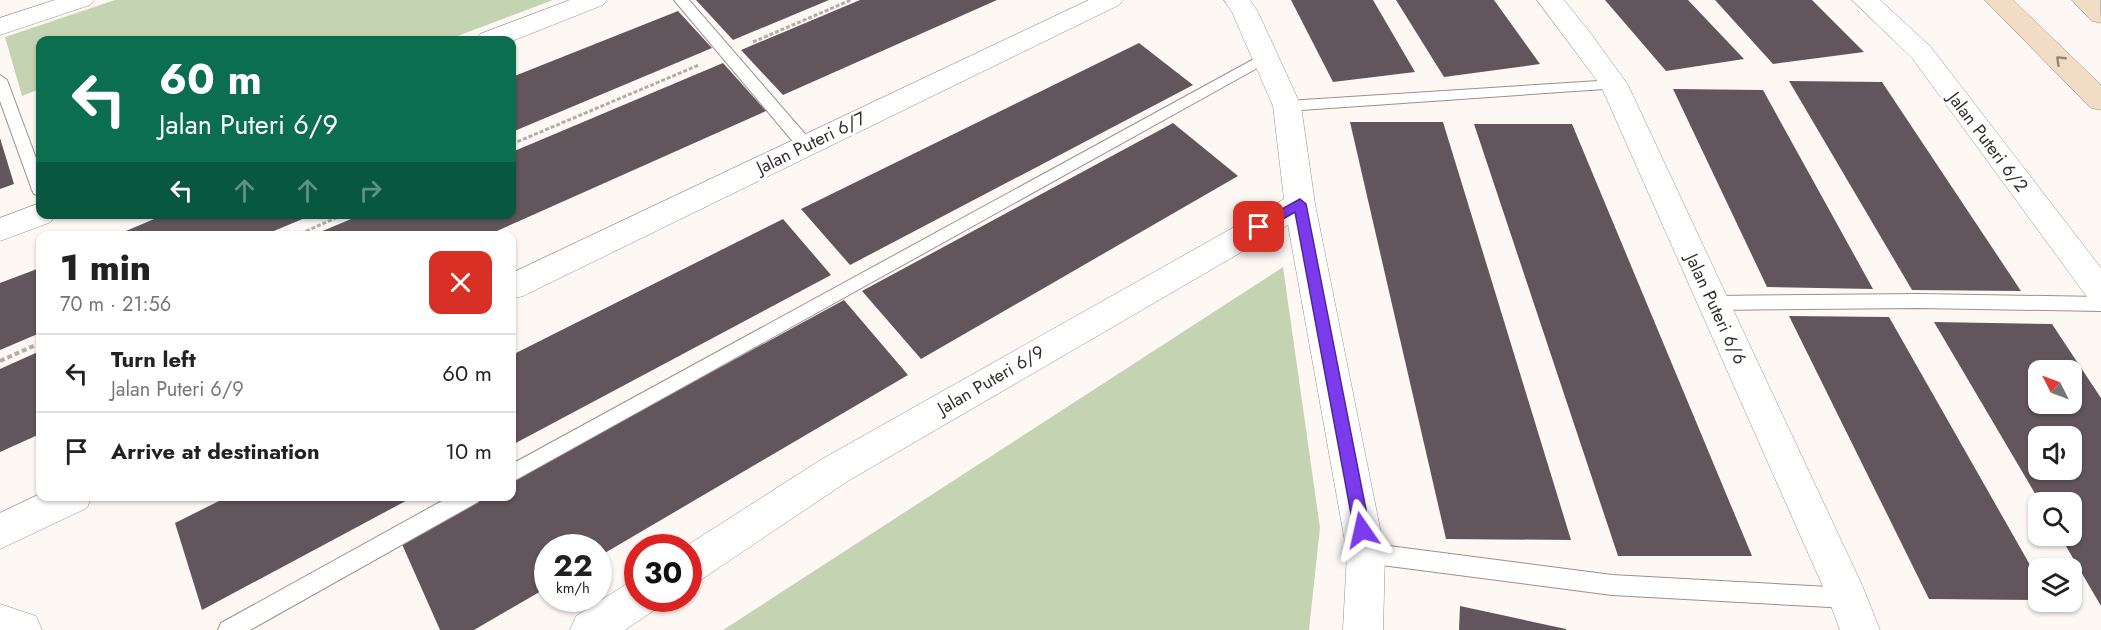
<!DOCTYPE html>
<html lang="en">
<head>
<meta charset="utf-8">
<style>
  body { margin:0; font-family:Jost,sans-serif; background:#f2f2f2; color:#222; height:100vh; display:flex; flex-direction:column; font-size:22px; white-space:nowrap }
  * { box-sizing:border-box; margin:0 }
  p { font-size:20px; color:#767676 }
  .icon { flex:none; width:33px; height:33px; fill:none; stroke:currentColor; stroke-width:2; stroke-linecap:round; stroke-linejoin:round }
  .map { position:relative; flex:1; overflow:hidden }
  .sheet { position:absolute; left:36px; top:231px; width:480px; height:270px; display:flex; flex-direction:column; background:#fff; border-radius:12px; box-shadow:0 2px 4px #0004 }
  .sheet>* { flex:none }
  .hud { position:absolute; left:36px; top:36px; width:480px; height:183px; border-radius:12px; box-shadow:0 2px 4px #0004; background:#0b6e4f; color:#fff; overflow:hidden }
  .needle { width:39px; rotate:312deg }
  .fabs { position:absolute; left:2028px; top:360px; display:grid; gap:12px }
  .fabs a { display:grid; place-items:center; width:54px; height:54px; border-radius:12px; background:#fff; box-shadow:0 2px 4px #0004; font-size:30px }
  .speed { position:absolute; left:534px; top:534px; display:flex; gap:12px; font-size:30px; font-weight:700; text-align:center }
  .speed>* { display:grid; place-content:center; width:78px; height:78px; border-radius:50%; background:#fff; box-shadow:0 2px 4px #0004; line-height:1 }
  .speed small { font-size:15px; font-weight:400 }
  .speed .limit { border:9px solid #d22; background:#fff; color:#111 }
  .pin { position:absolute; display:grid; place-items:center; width:51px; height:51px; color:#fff; margin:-26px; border-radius:12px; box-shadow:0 3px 9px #0006 }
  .me { position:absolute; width:66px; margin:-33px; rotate:349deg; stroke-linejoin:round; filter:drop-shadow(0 0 4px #0008) }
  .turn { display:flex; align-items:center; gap:21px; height:126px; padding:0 24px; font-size:27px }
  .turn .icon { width:78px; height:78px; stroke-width:2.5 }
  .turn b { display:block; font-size:42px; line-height:51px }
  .lanes { display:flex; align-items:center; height:57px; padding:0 24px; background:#0003; justify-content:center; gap:30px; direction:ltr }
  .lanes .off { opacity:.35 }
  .round { display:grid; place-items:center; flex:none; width:63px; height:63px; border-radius:12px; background:#f2f2f2 }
  .summary { display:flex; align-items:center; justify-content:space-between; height:102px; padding:0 24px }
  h1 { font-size:36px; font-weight:800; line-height:45px }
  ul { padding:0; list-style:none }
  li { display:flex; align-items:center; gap:18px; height:78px; padding:0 24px; border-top:2px solid #e0e0e0 }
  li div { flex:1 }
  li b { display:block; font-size:22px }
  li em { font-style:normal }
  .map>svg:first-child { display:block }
  .green { fill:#c4d4b2 }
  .building { fill:#62565c; fill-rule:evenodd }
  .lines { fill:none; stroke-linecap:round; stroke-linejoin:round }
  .service-casing { stroke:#9e8f8a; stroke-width:2 }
  .minor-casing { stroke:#9e8f8a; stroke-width:1 }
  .secondary-casing { stroke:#9e8f8a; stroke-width:1 }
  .path-far1 { stroke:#b3adaa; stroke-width:3; stroke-dasharray:4 2; stroke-linecap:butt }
  .path { stroke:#b3adaa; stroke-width:4; stroke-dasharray:5 3; stroke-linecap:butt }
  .service { fill:#fff; fill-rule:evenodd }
  .minor { fill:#fff; fill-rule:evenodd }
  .secondary { fill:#f1ddc5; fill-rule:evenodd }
  .oneway { stroke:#928678 }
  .route { fill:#7c3aed; stroke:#51269a; stroke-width:1.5 }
  .labels { text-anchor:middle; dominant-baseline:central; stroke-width:6; stroke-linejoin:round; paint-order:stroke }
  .street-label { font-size:18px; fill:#342e2c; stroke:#fff }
</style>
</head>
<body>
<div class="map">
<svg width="2101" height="630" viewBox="0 0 2101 630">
  <rect width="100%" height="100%" fill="#fef8f5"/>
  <g class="green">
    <polygon points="115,0 553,0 447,40 40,40 40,89 22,96 5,37"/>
    <polygon points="1283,267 1320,528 1309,630 723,630"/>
  </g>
  <g class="building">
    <polygon points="696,0 829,0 733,40"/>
    <polygon points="860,0 997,0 783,95 741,50"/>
    <polygon points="1291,0 1373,0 1415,72 1333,82"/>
    <polygon points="1396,0 1494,0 1540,64 1444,77"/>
    <polygon points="1605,0 1688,0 1744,59 1666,71"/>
    <polygon points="1715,0 1812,0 1864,52 1773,64"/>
    <polygon points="678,11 712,48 512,132 512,77"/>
    <polygon points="1139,43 1193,85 850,265 801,209"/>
    <polygon points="723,63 766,111 488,235 313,235 363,214 512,214 512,152"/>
    <polygon points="1789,81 1882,82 2021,291 1912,290"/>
    <polygon points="1673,89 1763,90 1873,289 1767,287"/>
    <polygon points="1350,122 1443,122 1571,540 1446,539"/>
    <polygon points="1173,123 1238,176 921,359 862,291"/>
    <polygon points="1474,124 1572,124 1752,556 1618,556"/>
    <polygon points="0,138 14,184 0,189"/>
    <polygon points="166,214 312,214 312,215 262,236 114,236"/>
    <polygon points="783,219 831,275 512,445 512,355"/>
    <polygon points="37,269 40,282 40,333 0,350 0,283"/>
    <polygon points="844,300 908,375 598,557 598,548 548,548 548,587 474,630 440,630 401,542 483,496 512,496 512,481"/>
    <polygon points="1789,316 1889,317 2038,579 2038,600 1929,599"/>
    <path d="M 1934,322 L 2052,324 L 2101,398 L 2101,606 L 2060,536 L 2072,536 L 2072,502 L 2040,502 ZM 2038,370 L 2072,370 L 2072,404 L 2038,404 ZM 2038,436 L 2072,436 L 2072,470 L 2038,470 Z"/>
    <polygon points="40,351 40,434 0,452 0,369"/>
    <polygon points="229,496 415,496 202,610 175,523"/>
    <polygon points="1460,606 1566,629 1566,630 1459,630"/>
  </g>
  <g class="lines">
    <defs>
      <g id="service">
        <polygon points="674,0 689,0 812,142 814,146 812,150 800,150"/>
        <polygon points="1265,53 1270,55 1272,58 1270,61 512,482 512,464"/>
        <polygon points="0,75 7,80 40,169 40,196 34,194 32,190 0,101"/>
        <polygon points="1614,80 1622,85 1619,88 1287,111 1279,106 1287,101"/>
        <polygon points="1919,294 2101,297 2101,311 1919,308 1713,310 1707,308 1704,303 1707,298 1713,296"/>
        <polygon points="451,496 481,496 478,502 250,630 218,630 221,623"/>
        <polygon points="1366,543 1612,575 1848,588 1856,591 1859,598 1856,605 1848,608 1612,595 1366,563 1359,560 1355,553 1359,546"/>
      </g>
      <g id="minor">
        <polygon points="55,0 94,0 90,5 0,35 0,18"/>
        <polygon points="570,0 607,0 603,5 512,41 476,40 480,34"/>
        <polygon points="1089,0 1123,0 1119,5 523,296 512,299 512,273"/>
        <polygon points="1224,0 1250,0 1258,12 1301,106 1315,204 1385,553 1383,630 1343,630 1347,553 1288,225 848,481 702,579 688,584 688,548 683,548 822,459 1284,199 1273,106 1232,12"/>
        <polygon points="1537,0 1564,0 1592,35 1628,85 1862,585 1880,630 1840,630 1828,598 1601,86"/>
        <polygon points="1852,0 1880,0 1930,46 2101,268 2101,304 2090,301 1912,58"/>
        <polygon points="40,203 40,214 55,214 51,222 0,241 0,218"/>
        <polygon points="40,494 40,496 92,496 87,508 0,549 0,513"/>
        <polygon points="638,580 638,598 659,598 653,611 625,630 570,630 576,616 625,585"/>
        <polygon points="0,604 36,616 42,630 0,630"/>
      </g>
      <g id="secondary">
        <polygon points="1985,0 2013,0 2101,85 2101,110 2091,108"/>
        <polygon points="2072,0 2100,0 2101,23 2092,21"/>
      </g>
    </defs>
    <use href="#service" class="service-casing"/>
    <use href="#minor" class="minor-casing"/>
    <use href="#secondary" class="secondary-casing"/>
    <g class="path-far1">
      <polyline points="753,42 851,0"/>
      <polyline points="512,144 699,65"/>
      <polyline points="295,236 345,214"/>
    </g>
    <polyline class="path" points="0,361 40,343"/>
    <use href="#service" class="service"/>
    <use href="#minor" class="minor"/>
    <use href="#secondary" class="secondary"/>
  </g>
  <defs><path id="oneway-chevron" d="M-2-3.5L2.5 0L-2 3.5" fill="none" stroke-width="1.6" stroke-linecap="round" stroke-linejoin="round" transform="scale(1.5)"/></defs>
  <use class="oneway" href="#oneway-chevron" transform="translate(2060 60) rotate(-136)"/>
  <polygon class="route" points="1300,199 1306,204 1370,530 1367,535 1362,537 1356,535 1354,530 1295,212 1264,230 1255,230 1253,227 1255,224"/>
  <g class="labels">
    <g class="street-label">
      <text transform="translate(1988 142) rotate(53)">Jalan Puteri 6/2</text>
      <text transform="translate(811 143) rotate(-26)">Jalan Puteri 6/7</text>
      <text transform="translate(1716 309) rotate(65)">Jalan Puteri 6/6</text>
      <text transform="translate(991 380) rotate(-30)">Jalan Puteri 6/9</text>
    </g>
  </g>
</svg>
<div class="fabs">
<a><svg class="needle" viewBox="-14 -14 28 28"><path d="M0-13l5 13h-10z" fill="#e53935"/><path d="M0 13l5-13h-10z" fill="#767676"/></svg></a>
<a><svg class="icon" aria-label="sound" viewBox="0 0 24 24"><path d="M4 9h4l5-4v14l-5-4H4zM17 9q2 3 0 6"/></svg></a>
<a><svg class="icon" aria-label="search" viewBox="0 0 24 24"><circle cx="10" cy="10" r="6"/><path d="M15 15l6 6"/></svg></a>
<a><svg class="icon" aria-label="layers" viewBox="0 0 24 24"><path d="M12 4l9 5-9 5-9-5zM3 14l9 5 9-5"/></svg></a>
</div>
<div class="speed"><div>22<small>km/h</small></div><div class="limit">30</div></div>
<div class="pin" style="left:1259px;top:227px;background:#d93025"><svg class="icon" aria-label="arrive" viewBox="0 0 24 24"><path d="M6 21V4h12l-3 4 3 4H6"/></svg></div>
<svg class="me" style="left:1362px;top:530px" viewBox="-20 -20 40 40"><path d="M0-17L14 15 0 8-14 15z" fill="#7c3aed" stroke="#fff" stroke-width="4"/></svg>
<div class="hud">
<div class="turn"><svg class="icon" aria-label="left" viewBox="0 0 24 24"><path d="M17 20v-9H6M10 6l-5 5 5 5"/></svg><div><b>60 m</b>Jalan Puteri 6/9</div></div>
<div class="lanes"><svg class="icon" aria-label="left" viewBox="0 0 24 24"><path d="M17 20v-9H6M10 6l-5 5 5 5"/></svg><svg class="icon off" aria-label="ahead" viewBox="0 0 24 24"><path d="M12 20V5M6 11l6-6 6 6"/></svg><svg class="icon off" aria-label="ahead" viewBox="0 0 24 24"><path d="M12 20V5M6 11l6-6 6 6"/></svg><svg class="icon off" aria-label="right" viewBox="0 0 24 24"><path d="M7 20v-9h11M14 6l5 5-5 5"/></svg></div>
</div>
<section class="sheet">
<div class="summary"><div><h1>1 min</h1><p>70 m · 21:56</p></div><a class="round" style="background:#d93025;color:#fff"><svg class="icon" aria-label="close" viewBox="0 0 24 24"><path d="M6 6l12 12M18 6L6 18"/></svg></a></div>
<ul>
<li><svg class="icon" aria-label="left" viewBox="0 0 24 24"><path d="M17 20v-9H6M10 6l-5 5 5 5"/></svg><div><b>Turn left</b><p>Jalan Puteri 6/9</p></div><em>60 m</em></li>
<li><svg class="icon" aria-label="arrive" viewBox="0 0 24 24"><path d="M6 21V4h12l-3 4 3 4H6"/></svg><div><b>Arrive at destination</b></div><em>10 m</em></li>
</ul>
</section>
</div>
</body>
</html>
